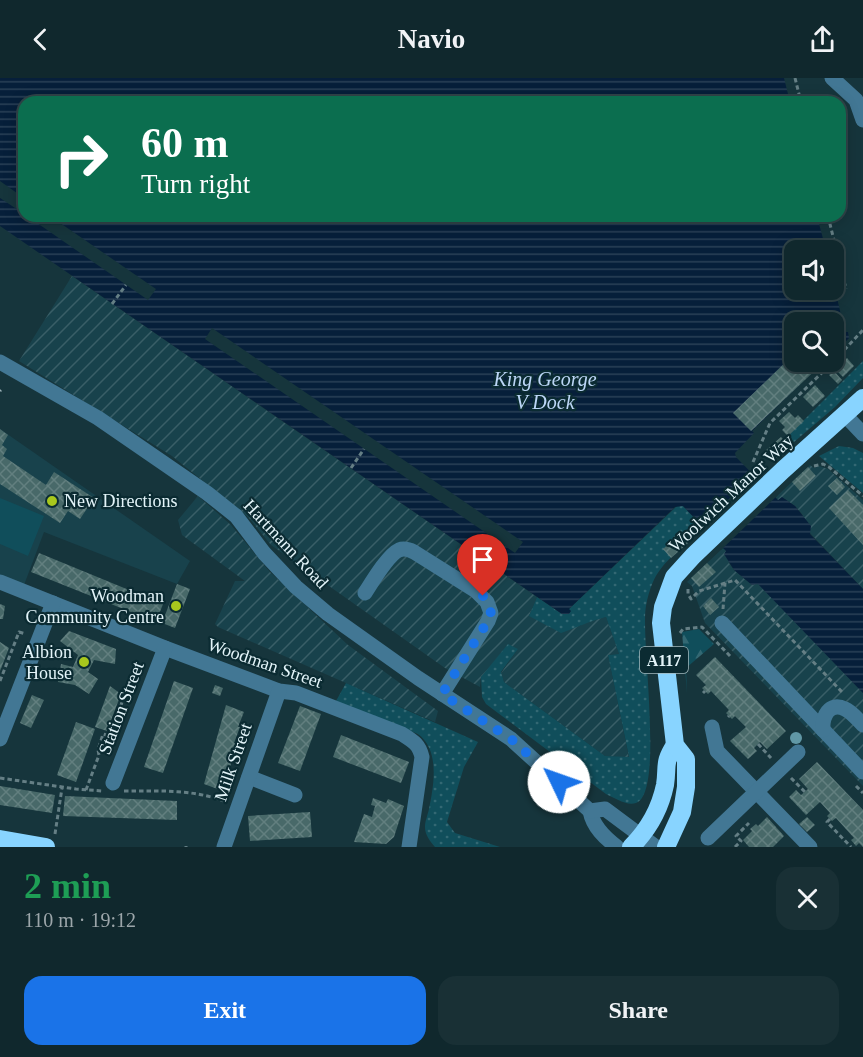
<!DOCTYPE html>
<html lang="en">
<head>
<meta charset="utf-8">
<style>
  body { margin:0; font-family:"Times New Roman",serif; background:#193035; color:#f1f3f6; height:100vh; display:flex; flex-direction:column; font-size:22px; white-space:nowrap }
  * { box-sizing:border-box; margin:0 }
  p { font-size:20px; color:#9ca6aa }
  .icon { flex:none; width:33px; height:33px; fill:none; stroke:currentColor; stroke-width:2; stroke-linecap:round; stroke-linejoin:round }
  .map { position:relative; height:769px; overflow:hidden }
  .panel { display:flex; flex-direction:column; background:#10282d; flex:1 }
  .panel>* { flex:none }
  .hud { position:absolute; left:18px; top:18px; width:828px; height:126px; border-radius:18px; box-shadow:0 3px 15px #0003,0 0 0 2px #304449; background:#0b6e4f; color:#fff; overflow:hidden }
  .tools { position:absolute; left:784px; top:162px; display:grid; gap:12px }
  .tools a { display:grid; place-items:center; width:60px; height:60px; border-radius:12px; background:#10282d; box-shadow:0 3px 15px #0003,0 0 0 2px #304449; font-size:30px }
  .pin { position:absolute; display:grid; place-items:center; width:51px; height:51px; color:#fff; margin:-62px -26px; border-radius:50% 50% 50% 0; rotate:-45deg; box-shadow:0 0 6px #0007 }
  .pin .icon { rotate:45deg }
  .me { position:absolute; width:66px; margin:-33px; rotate:312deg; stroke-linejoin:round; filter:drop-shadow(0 0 4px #0008) }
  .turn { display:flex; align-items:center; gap:21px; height:126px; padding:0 24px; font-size:27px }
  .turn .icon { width:78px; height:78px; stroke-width:2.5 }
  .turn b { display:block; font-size:42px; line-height:51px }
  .round { display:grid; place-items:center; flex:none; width:63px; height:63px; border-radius:18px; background:#193035 }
  .summary { display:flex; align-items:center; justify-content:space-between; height:102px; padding:0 24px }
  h1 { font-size:36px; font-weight:700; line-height:45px; color:#1e9e55 }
  .action { display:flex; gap:12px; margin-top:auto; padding:12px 24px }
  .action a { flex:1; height:69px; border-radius:18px; background:#1a73e8; color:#fff; font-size:24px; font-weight:700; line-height:69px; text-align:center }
  .action a+a { background:#193035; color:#f1f3f6 }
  header { display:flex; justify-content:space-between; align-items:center; height:78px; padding:0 24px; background:#10282d; font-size:27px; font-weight:700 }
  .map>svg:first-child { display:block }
  .built { fill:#18424c }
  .industrial { fill:url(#industrial-furrows) }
  .grass { fill:url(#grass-dots) }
  .forest { fill:url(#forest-firs) }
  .pitch { fill:#104e5b }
  .water { fill:url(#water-rules) }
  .pier { fill:#16353c }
  .building { fill:url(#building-cross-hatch) }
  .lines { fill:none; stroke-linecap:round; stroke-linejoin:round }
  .path { stroke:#657f85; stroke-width:3; stroke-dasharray:4.5 3; stroke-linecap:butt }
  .minor { stroke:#427794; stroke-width:15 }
  .highway { stroke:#88d4ff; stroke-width:18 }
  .tram { stroke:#9cb2b8; stroke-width:1.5 }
  .tree { fill:#6198a6 }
  .route { stroke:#1a73e8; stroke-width:10; stroke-dasharray:0 18 }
  .poi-dot { fill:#a8c71d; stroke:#0b2b32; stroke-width:2 }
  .labels { text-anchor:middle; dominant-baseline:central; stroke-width:4.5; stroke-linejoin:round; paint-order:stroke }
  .shield { fill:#0b2b32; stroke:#a2b8bd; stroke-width:1.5 }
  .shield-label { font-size:16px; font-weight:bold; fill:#e3f4f9 }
  .street-label { font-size:18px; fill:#e3f4f9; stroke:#0b2b32 }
  .poi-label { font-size:18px; fill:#e3f4f9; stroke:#0b2b32; text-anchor:end }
  .water-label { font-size:20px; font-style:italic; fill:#bcd6f6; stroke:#0b2b32 }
</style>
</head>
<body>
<header><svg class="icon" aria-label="back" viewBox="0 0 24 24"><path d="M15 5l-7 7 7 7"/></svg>Navio<svg class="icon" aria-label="share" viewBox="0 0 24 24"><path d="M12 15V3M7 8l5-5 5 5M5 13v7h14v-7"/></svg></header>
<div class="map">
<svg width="863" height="769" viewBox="0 0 863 769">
  <defs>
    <pattern id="industrial-furrows" width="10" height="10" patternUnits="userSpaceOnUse" patternTransform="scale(1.5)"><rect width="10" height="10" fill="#18424c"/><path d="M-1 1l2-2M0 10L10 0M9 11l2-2" fill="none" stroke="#395e67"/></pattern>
    <pattern id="grass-dots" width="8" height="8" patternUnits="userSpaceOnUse" patternTransform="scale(1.5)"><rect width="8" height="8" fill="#104e5b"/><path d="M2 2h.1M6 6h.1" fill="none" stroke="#336873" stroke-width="1.8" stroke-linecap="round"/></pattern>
    <pattern id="forest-firs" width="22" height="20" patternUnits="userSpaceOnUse" patternTransform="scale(1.5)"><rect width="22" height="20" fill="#104e5b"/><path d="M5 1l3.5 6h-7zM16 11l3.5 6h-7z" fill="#336873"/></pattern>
    <pattern id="water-rules" width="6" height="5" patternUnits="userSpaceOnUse" patternTransform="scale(1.5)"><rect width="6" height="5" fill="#061f3a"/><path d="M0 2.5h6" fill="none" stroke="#2a4057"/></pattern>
    <pattern id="building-cross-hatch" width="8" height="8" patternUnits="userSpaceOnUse" patternTransform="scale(1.5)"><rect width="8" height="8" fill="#486969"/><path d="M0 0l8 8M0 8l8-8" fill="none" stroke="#627f7f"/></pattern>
  </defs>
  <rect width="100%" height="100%" fill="#16353c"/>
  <polygon class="built" points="0,351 190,483 177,506 44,454 24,507 0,498"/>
  <g class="industrial">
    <polygon points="72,198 537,519 529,538 580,548 585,544 606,539 619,576 608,577 629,680 605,678 504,604 501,595 518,571 481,599 480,609 445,590 271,467 249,440 172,378 19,283"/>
    <polygon points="810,387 814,390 819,388 828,391 863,422 863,511 810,455 802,436 795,428 785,421 778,423 775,420"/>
    <polygon points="198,418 231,447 270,494 348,567 438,633 435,644 218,549 215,546 235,503 245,503 182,457 178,442"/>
    <polygon points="723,470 727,473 729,485 734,492 752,507 758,505 863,615 863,708 705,545 692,508 687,504"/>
  </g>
  <g class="grass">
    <polygon points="863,283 863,300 835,329 794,364 788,358"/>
    <polygon points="839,368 853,370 863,375 863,415 819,378"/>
    <path d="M 677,428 L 683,428 L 701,447 L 688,460 L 690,462 C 665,485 653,492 646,528 C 640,559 665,715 636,725 C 626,728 615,720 606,716 L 486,626 L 482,619 L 481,599 L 508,566 L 518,571 L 501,594 L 504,604 L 605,678 L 629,679 L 608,577 L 619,576 L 606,539 C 589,543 576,550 561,555 L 529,538 L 537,519 L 562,536 L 569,531 Z"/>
    <path d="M 346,605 L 478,664 L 464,689 L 447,744 L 455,755 L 500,769 L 435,769 C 430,763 425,757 425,749 C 425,743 428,736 429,731 C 434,707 440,672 418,656 L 336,623 Z"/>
  </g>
  <polygon class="forest" points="699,551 714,566 686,590 687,615 682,554"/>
  <polygon class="pitch" points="0,420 44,438 28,478 0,466"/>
  <polygon class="water" points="0,0 784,0 790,24 24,24 24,138 817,138 826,172 795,172 795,212 834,212 834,207 845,254 848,254 849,260 834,276 834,244 795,244 795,284 826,284 823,284 752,353 754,355 735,375 736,379 778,422 782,419 795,428 811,448 810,456 863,511 863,615 758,506 752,507 734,492 724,476 726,473 683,428 675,429 569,531 571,533 569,536 562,536 0,148"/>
  <g class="pier">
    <polygon points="0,103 24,120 24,136 0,120"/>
    <polygon points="27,138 50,138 156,211 148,222"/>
    <polygon points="212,250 523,464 515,475 205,261"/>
    <polygon points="756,395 778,417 721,472 699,449"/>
  </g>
  <g class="building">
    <polygon points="795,275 795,284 824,284 751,353 733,335"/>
    <polygon points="847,280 854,288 843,299 835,291"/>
    <polygon points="834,293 842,302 838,306 829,297"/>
    <polygon points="815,307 825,318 813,329 803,319"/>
    <polygon points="789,334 795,340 798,337 804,343 788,358 782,352 785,349 779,343"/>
    <polygon points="0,351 8,357 2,367 7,371 3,378 46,407 54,394 94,420 80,441 68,433 60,445 0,406"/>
    <polygon points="781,359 789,367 773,383 764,374"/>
    <polygon points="808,389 816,398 800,413 792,404"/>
    <polygon points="837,400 845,409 837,417 828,408"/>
    <polygon points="848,412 863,427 863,467 829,430"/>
    <polygon points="680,456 688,465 671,480 663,471"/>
    <polygon points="39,475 163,526 156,544 31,494"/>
    <polygon points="707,485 716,494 699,509 691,500"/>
    <polygon points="177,506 190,511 175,550 162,545"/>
    <polygon points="711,520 719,529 710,537 703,528"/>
    <polygon points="0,526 5,528 3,541 0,541"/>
    <polygon points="69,553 116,571 115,586 94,582 88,594 98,601 89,616 75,607 58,604 61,586 73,589 78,577 60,563"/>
    <polygon points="0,564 9,570 0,593"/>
    <polygon points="715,579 786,653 767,671 760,664 754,670 757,673 748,681 730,663 746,649 735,638 732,641 726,635 729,632 711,613 708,616 702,610 706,607 696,597"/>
    <polygon points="174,603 193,610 163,695 144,689"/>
    <polygon points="215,607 223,610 220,618 212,615"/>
    <polygon points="110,608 121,616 107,653 95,649"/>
    <polygon points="32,617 44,622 31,650 20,645"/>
    <polygon points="226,627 244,634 238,649 240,649 234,665 236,665 230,681 232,682 223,713 204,706"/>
    <polygon points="300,628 321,636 300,693 278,685"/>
    <polygon points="76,644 95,651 76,704 57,697"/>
    <polygon points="341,657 409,684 401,705 333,679"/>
    <polygon points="817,684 863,732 863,769 859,765 856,768 851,762 854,760 836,740 832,743 827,738 830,735 820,724 806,737 789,719 796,712 801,717 808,711 799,701"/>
    <polygon points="0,708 55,717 52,735 0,727"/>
    <polygon points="65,718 177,723 177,742 63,738"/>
    <polygon points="373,720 386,725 388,721 404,728 394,759 386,766 354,764 364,736 372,739 375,728 371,727"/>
    <polygon points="310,734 312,759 250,763 248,738"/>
    <polygon points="767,739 784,758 773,769 749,769 743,762 752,753 750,751 756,746 758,748"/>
    <polygon points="807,739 815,747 807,754 799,746"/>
  </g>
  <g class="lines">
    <g class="path">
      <polyline points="795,0 801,24"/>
      <polyline points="828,138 846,211"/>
      <polyline points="112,226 126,207"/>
      <polyline points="834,283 863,252"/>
      <polyline points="753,384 770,345 833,284"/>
      <polyline points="814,388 823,386 829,389 863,418"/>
      <polyline points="351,390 364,371"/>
      <polyline points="688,511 688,516 691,521 699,513 735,502 843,615"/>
      <polyline points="723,531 725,505"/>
      <polyline points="680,555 683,551 702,549 730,578"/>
      <polyline points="0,603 19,554 26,556"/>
      <polyline points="703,615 705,613"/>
      <polyline points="728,639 729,638"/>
      <polyline points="758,666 771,680"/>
      <polyline points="0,700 76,711 102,713"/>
      <polyline points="791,700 805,714"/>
      <polyline points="856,708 863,715"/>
      <polyline points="86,712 99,677 98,672 103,656 110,658 131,599 138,602"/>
      <path d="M 124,713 C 158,713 191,711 224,723"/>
      <polyline points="830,741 827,744 851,769"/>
      <polyline points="55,756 62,710"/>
      <polyline points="186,768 186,769"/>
      <polyline points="735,769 741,763 736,758 749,745"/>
    </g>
    <g class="minor">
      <polyline points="832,0 856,22 863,42"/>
      <path d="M 0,284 L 98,340 L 207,415 L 236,438 L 264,475 L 296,509 L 328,536 L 418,600 L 511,661 L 590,733 C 593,749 605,760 617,769"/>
      <polyline points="845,337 863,356"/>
      <path d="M 0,504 L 165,570 L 279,613 L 296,615 L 402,656 C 413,663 419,666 422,679 L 409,769"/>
      <path d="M 365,515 C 372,504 388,477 399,472 C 404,470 410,472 414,474 L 476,513 L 487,524 L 491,535 L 488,543 L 442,616"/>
      <polyline points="722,545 863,694"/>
      <polyline points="712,649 717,673 810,769"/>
      <path d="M 823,652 C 822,639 829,623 845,631 C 852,634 858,642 863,647"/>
      <polyline points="0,661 53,525"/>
      <polyline points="249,699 295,717"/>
      <polyline points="113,705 165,570"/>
      <polyline points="590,733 605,731 656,769"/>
      <polyline points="708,760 798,674"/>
      <polyline points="224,769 279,613"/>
    </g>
    <g class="highway">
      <polyline points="0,761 46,769"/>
      <path d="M 631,769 C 648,752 660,731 665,707 C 668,688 663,685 675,667"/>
      <polyline points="666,769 682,734 686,709 686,681 675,667 661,545 663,529 674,499 693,478 783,392 863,320"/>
    </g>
    <polyline class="tram" points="0,312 1,313"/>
  </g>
  <circle class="tree" cx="796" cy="660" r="6"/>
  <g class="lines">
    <polyline class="route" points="483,518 491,535 488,543 442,616 511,661 559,704"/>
  </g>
  <g class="poi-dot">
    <circle cx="52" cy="423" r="6"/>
    <circle cx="176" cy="528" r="6"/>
    <circle cx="84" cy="584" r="6"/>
  </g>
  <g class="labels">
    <rect class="shield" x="640" y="569" width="48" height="26" rx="4.5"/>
    <g class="shield-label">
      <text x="664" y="582">A117</text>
    </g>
    <g class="street-label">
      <text transform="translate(731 415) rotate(-43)">Woolwich Manor Way</text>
      <text transform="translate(286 466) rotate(47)">Hartmann Road</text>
      <text transform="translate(265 585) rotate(19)">Woodman Street</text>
      <text transform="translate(121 630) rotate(-69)">Station Street</text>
      <text transform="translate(233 684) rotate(-71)">Milk Street</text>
    </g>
    <g class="poi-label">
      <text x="64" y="423" text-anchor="start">New Directions</text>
      <text x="164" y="518">Woodman<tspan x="164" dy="21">Community Centre</tspan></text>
      <text x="72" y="574">Albion<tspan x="72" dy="21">House</tspan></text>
    </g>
    <g class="water-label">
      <text x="545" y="301">King George<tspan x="545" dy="23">V Dock</tspan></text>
    </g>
  </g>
</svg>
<div class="tools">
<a><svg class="icon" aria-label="sound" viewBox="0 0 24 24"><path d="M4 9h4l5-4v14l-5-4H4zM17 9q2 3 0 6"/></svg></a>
<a><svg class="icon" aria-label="search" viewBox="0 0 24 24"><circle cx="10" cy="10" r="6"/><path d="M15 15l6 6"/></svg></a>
</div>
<div class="pin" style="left:483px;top:518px;background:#d93025"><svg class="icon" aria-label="arrive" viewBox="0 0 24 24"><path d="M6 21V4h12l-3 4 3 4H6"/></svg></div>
<svg class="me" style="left:559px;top:704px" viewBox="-20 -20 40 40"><circle r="19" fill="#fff"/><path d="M0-13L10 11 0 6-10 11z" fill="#1a73e8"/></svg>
<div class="hud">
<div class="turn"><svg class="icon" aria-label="right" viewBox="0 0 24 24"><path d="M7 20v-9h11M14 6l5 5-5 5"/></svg><div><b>60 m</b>Turn right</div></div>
</div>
</div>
<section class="panel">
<div class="summary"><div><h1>2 min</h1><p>110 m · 19:12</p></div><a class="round"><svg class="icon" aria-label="close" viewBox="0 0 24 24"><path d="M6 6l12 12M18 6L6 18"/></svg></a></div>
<div class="action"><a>Exit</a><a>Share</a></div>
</section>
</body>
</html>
